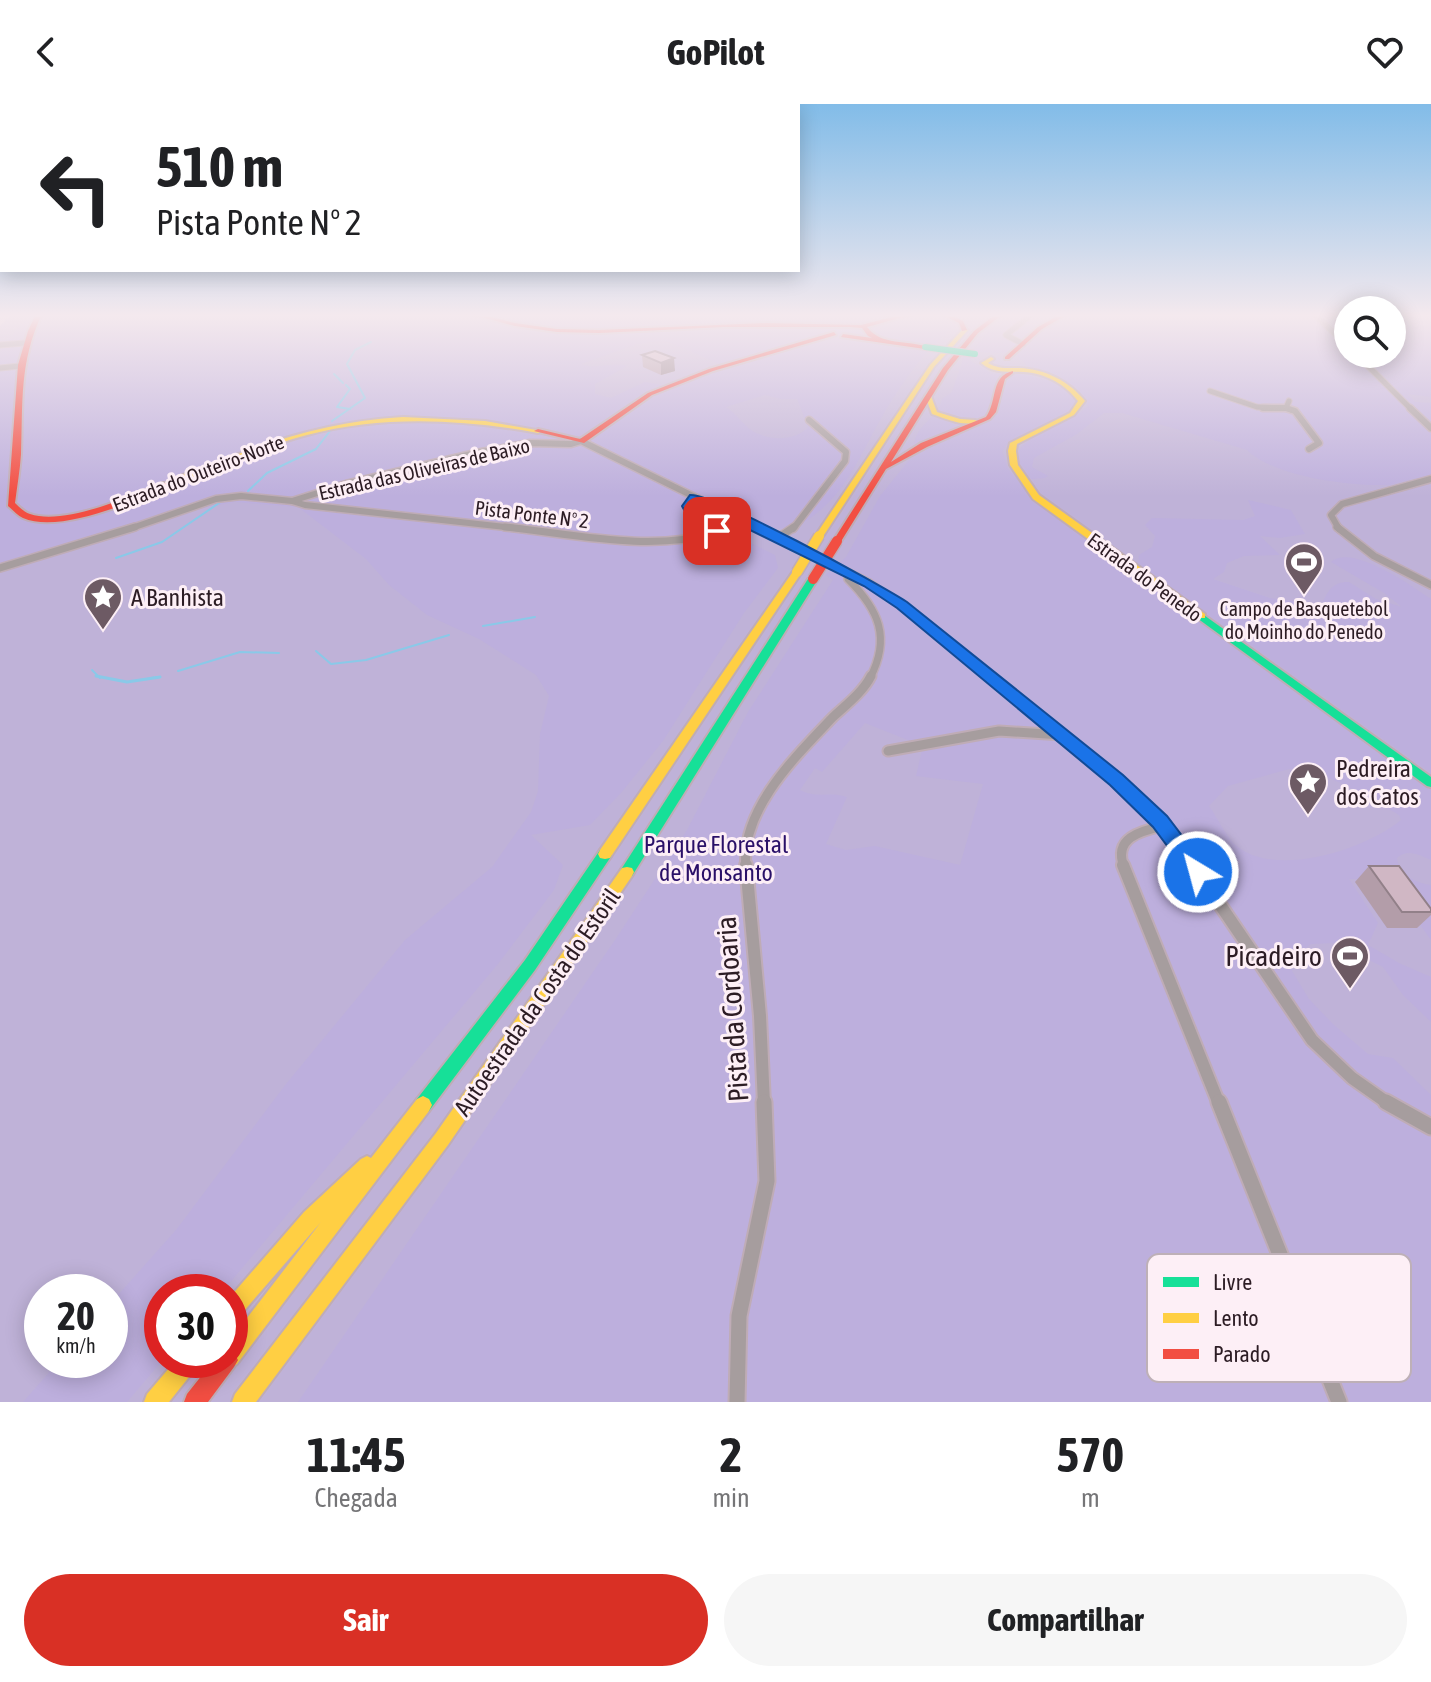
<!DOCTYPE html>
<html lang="pt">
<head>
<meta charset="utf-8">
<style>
  body { margin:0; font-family:"Asap Condensed",sans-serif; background:#f6f6f6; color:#202124; height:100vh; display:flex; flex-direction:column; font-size:30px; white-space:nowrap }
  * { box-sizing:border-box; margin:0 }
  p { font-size:26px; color:#757577 }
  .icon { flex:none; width:44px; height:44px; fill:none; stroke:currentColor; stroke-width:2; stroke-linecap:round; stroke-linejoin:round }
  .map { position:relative; height:1298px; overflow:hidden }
  .sheet { display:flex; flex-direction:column; background:#fff; flex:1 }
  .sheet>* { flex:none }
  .top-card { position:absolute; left:0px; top:0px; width:800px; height:168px; box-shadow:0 4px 20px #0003; background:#fff; color:#202124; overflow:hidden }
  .fabs { position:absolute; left:1334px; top:192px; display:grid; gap:16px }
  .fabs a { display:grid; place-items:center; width:72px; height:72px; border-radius:50%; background:#fff; box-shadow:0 4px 20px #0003; font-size:40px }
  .speed { position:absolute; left:24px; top:1170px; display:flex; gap:16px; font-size:40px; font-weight:700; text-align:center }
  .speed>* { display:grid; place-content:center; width:104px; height:104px; border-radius:50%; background:#fff; box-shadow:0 4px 20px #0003; line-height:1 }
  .speed small { font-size:20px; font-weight:400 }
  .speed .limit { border:12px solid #d22; background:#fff; color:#111 }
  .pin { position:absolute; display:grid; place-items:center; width:68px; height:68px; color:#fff; margin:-34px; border-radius:16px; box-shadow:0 4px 12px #0006 }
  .me { position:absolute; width:88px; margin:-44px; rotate:323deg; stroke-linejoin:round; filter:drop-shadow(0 0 6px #0008) }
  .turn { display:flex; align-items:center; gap:28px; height:168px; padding:0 24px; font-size:36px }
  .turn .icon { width:104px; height:104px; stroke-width:2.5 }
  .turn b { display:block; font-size:56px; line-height:68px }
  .eta { display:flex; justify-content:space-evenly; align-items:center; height:136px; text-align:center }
  .eta b { font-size:48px; font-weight:700; line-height:56px }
  .button { display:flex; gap:16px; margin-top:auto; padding:16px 24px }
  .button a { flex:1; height:92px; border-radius:48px; background:#d93025; color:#fff; font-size:32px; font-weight:700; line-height:92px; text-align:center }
  .button a+a { background:#f6f6f6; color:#202124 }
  header { display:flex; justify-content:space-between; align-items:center; height:104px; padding:0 24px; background:#fff; font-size:36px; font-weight:700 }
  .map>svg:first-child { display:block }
  .green { fill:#bfb2d8; fill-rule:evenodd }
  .forest { fill:#bdafdd; fill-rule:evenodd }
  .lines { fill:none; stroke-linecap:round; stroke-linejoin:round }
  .stream-far1 { stroke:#8ac9e8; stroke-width:2 }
  .stream { stroke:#8ac9e8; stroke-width:3 }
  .street-far5-casing { stroke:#bfacb6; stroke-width:7 }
  .street-far4-casing { stroke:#bfacb6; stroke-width:9 }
  .street-far3-casing { stroke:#bfacb6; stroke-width:10 }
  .street-far2-casing { stroke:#bfacb6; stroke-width:13 }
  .street-far1-casing { stroke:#bfacb6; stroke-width:16 }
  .street-casing { stroke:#bfacb6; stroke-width:19 }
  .fast-casing { stroke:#bfacb6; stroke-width:4 }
  .slow-casing { stroke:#bfacb6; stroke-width:4 }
  .jam-casing { stroke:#bfacb6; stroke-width:4 }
  .street-far5 { stroke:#a69d9e; stroke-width:5 }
  .street-far4 { stroke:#a69d9e; stroke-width:6 }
  .street-far3 { stroke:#a69d9e; stroke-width:7 }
  .street-far2 { stroke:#a69d9e; stroke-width:9 }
  .street-far1 { stroke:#a69d9e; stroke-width:12 }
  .street { stroke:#a69d9e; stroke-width:15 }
  .fast { fill:#16e098; fill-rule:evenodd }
  .slow { fill:#ffcf43; fill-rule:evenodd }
  .jam { fill:#f24e42; fill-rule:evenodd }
  .fast-bridge-casing { stroke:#bfacb6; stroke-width:8; stroke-linecap:butt }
  .slow-bridge-casing { stroke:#bfacb6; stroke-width:13; stroke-linecap:butt }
  .jam-bridge-casing { stroke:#bfacb6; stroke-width:13; stroke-linecap:butt }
  .fast-bridge { stroke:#16e098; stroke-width:6 }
  .slow-bridge { stroke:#ffcf43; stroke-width:10 }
  .jam-bridge { stroke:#f24e42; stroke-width:10 }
  .wall { fill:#b39da9 }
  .shaded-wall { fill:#928089 }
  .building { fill:#d0b7c4; stroke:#928089; stroke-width:2 }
  .route { fill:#1a73e8; stroke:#114b97; stroke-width:2 }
  .labels { text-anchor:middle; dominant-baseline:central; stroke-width:6; stroke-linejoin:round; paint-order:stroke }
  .far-street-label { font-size:20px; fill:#2c1c24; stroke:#fdeff6 }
  .far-poi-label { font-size:20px; fill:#2c1c24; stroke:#fdeff6 }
  .poi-label { font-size:24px; fill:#2c1c24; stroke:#fdeff6; text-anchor:start }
  .park-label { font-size:24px; fill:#2a1068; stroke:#fdeff6 }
  .street-label { font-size:24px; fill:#2c1c24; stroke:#fdeff6 }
  .near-poi-label { font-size:28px; fill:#2c1c24; stroke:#fdeff6; text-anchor:end }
  .near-street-label { font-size:28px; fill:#2c1c24; stroke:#fdeff6 }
  .key { fill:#fdeff6; stroke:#beb0b7; stroke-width:2 }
  .key-label { font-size:22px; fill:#2c1c24 }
</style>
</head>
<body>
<header><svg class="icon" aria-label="back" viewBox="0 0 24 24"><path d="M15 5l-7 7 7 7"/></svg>GoPilot<svg class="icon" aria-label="heart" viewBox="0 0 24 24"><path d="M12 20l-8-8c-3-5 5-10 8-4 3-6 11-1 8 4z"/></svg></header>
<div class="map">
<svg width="1431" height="1298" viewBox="0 0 1431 1298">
  <rect width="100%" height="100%" fill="#e6ceda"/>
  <path class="green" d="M 11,210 L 1348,210 L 1348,250 L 1392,250 L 1392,210 L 1431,210 L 1431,1298 L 0,1298 L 0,222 ZM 42,1188 L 110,1188 L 110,1256 L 42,1256 ZM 162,1188 L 230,1188 L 230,1256 L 162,1256 Z"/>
  <g class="forest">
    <path d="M 28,210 L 971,210 C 933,234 906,272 883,311 C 865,342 851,378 824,403 C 815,411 804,420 793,423 C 773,428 758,417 741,434 L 775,451 L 778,464 L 744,509 L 663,637 L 621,689 L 590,721 L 531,731 L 563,761 L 554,786 L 498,860 L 222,1188 L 162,1188 L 163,1256 L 127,1298 L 23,1298 L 60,1256 L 110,1256 L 110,1200 L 176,1126 L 286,980 L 405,836 L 492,763 L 531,708 L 538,687 L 540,630 L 549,592 L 536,571 L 479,535 L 427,511 L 389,481 L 366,455 L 298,403 L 235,398 L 194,406 L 99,439 L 0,468 L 0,248 ZM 664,236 L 722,261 L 667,282 L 645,278 L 611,294 L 595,290 L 595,280 L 627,262 C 612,258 595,266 581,260 L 637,240 ZM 765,291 L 781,295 L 797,295 L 808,323 C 796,337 770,337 754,328 C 743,321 737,310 726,303 Z"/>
    <polygon points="1010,210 1062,210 1045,218 1004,249 972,248 993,222"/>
    <path d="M 1071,210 L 1323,210 L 1334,220 L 1348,220 L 1348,250 L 1392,250 L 1392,210 L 1431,210 L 1431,293 L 1408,290 L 1415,298 L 1431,299 L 1431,377 C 1412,369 1403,381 1383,381 C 1347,382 1273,372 1247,346 L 1122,309 L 1104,309 L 1077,330 L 1034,354 L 1032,363 L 1048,372 L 1045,374 L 1032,375 L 1021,369 L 1015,352 C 1033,324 1064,324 1088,302 C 1080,274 1050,280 1031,265 C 1026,261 1022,256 1017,252 L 1035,232 Z"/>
    <path d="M 964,252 L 971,253 L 971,257 L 992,270 L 1018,270 L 1047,276 L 1070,287 L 1077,299 L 1070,307 L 1011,336 L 1002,347 L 1008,365 L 1035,397 L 1431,686 L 1431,756 C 1420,751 1407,744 1397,754 C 1399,771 1416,779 1431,781 L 1431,836 L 1387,774 L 1349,775 L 1378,819 L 1368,841 L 1399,859 L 1431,873 L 1431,918 L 1403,891 L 1383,863 L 1335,839 L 1311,840 L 1294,853 L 1292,867 L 1309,895 L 1333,920 L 1368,950 L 1393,954 L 1431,991 L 1431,1298 L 298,1298 L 617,833 L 687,726 L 748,608 L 833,476 L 826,471 L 846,453 L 880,392 L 915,349 C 910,321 938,317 942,295 L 952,288 ZM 865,619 L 923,642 L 916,672 L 983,680 L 960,761 L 875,742 L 846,746 L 826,740 L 847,693 C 830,687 817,695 800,686 L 815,664 L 822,668 ZM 1289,665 C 1328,667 1366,692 1399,711 L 1401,716 C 1366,745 1278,774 1238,743 C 1226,734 1218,714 1209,702 L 1228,682 Z"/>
    <path d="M 1248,396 L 1291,406 L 1305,430 L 1280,434 L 1260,432 L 1280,451 L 1244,452 L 1227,459 L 1224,468 L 1213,475 L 1270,494 L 1322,501 C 1326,488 1334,477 1349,478 L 1376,495 L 1402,503 L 1384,489 L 1331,458 C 1351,439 1412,482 1431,495 L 1431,669 L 1138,461 L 1139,451 L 1152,443 L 1155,432 L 1145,421 L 1152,414 L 1243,416 L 1255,412 Z"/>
  </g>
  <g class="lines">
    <g class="stream-far1">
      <polyline points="334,270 343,279"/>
      <polyline points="346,281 350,285 337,303 350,305"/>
      <polyline points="332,317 365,294 347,260 355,246 371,238"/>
      <polyline points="248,387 267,369 316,345 330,327"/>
      <polyline points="116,454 162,438 222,397"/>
      <polyline points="483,522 535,513"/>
      <polyline points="316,547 331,560 366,556 449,531"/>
      <polyline points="92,566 100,574"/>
      <polyline points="178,567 240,548 279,549"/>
      <polyline points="151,574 160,573"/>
    </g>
    <polyline class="stream" points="96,572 127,578 160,573"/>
    <defs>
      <g id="street-far5">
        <polyline points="1314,210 1348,242"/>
        <polyline points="1023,240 1006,231 1032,210"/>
        <polyline points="0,241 24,239"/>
        <polyline points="1356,250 1412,306"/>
        <polyline points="0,264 20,262"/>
        <polyline points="1210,287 1257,303 1286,304 1289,297"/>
        <polyline points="1286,304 1291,306"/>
      </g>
      <g id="street-far4">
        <polyline points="1263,304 1286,304"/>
        <polyline points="1286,304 1295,307 1319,339 1309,345"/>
        <polyline points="1410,304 1431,324"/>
        <polyline points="695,394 690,397 689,405 711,425"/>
        <polyline points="292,397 305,401 524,425"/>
        <polyline points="129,425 216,395 241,392 292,397 346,380 476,349 530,339 571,340 581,337 760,425"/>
        <polyline points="793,425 845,357 846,348 809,316"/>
        <polyline points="1339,425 1331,411 1342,400 1431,375"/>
      </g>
      <g id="street-far3">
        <path d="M 505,423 C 574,430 648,448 716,429 L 709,423"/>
        <polyline points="756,423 869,479 919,514 993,574"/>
        <polyline points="1337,423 1374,452 1431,481"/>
        <polyline points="778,434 794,423"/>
        <polyline points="0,464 135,423"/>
        <path d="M 848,469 L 848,475 C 879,506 891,534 870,574"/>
      </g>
      <g id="street-far2">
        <polyline points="990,572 1117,676 1160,718 1194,763"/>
        <polyline points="888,647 999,627 1062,631"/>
        <path d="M 746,763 C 740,706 796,652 833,613 C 846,601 863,588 871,572"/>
        <path d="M 1124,763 C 1113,734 1140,727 1163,722"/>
      </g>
      <g id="street-far1">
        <polyline points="746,761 760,912 764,1000"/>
        <polyline points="1123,761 1219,1000"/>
        <polyline points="1193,761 1312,936 1352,974 1389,1000"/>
      </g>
      <g id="street">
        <polyline points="1219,998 1339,1298"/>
        <polyline points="1386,998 1431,1023"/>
        <polyline points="737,1298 739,1212 767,1077 764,998"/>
      </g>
      <g id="fast">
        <polygon points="813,472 818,475 632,772 627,773 622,772 620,768 622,764 808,475"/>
        <polygon points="1201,509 1431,673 1431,683 1427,682 1197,514 1196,512"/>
        <polygon points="605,745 610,746 612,750 610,754 535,866 429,1007 423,1010 417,1007 414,1001 417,995 525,856 600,746"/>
      </g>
      <g id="slow">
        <polygon points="963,225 968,226 934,263 822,434 816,434 815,432 930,261"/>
        <path d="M 991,253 L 994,255 L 988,259 C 998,265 1007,264 1019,264 C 1045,265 1069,277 1085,297 L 1074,311 L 1017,340 L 1016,347 L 1018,361 L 1039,391 L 1205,510 L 1205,514 L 1197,514 L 1033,395 L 1010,361 L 1008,347 L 1010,339 L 1070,309 L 1078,297 C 1065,280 1045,269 1023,268 C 1007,267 994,270 981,259 Z"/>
        <path d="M 928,290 L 931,292 L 937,308 L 960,315 L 975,316 L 979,318 C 963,323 947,315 932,310 L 925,292 Z"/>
        <path d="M 403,313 L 485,317 L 542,327 L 538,329 C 462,315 382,311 307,331 C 259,344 214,365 169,383 L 162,381 C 177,372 196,366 213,360 C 277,334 334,317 403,313 Z"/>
        <polygon points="797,465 802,468 610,754 605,755 600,754 598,750 600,746 794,466"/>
        <polygon points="627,763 632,764 634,768 632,772 448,1041 256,1298 232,1298 235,1290 436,1029 622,764"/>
        <polygon points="423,992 429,995 432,1001 429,1007 237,1260 230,1264 223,1260 221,1256 230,1256 230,1236 321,1118 237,1215 230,1218 230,1193 304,1108 361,1055 367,1052 371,1054 417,995"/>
        <polygon points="176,1256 201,1256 197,1263 169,1298 144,1298 147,1290"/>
      </g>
      <g id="jam">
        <path d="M 36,210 L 42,210 C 19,258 23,299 21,350 C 20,366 17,383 15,399 C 20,404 24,408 30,410 C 64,422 131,392 163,379 L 169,379 L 169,383 C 133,397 60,430 23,414 C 17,411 13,406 8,402 L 18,261 L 28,227 Z"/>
        <path d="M 470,210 L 481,210 L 515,219 L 557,225 L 599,226 L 766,219 L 861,221 L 903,210 L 914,210 L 867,223 C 881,242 908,236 928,243 L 925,245 L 841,233 L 843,230 L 872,234 L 868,232 L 862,224 L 850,223 L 724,223 L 599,229 L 557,228 L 515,222 Z"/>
        <polygon points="941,210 949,210 963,217 967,226 962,227 959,219"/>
        <path d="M 996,210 L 1003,210 L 978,229 L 948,266 L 891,358 L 921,339 L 986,313 C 998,296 990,272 1013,267 L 1013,269 L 1005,275 L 996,308 L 990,315 L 927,343 L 886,365 L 840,439 L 834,439 L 833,437 L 943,264 L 974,227 Z"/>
        <polygon points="1061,210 1068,210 1042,225 1009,255 1005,255 1005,253 1038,223"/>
        <polygon points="834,228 836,231 713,267 652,291 584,339 534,327 538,325 580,335 648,289 709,265"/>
        <polygon points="230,1247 234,1249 238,1256 234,1263 208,1298 184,1298 187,1290 214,1256 230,1256"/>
      </g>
    </defs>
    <use href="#street-far5" class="street-far5-casing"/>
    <use href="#street-far4" class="street-far4-casing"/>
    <use href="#street-far3" class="street-far3-casing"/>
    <use href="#street-far2" class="street-far2-casing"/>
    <use href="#street-far1" class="street-far1-casing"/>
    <use href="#street" class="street-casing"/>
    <use href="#fast" class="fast-casing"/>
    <use href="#slow" class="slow-casing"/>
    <use href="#jam" class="jam-casing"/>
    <use href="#street-far5" class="street-far5"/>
    <use href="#street-far4" class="street-far4"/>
    <use href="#street-far3" class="street-far3"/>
    <use href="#street-far2" class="street-far2"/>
    <use href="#street-far1" class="street-far1"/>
    <use href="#street" class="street"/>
    <use href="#fast" class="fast"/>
    <use href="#slow" class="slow"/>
    <use href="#jam" class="jam"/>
    <defs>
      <polyline id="fast-bridge" points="925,243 975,250"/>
      <polyline id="slow-bridge" points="797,468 819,432"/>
      <polyline id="jam-bridge" points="813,475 837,437"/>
    </defs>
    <use href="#fast-bridge" class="fast-bridge-casing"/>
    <use href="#slow-bridge" class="slow-bridge-casing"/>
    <use href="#jam-bridge" class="jam-bridge-casing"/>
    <use href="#fast-bridge" class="fast-bridge"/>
    <use href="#slow-bridge" class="slow-bridge"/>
    <use href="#jam-bridge" class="jam-bridge"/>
  </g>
  <g class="wall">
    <polygon points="655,247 675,267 661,271 643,263 642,251"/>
    <polygon points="1369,762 1431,808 1431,811 1417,824 1387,824 1355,778"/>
  </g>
  <polygon class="shaded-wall" points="674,254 675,267 661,271 661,259"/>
  <g class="building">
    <polygon points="655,247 674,254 661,259 642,251"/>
    <polygon points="1369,762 1399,762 1431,805 1431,808 1402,808"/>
  </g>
  <linearGradient id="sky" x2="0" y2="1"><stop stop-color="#82bce8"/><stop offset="0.54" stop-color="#f4e9ee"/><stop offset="1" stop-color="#f4e9ee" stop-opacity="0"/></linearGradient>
  <rect width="1431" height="392" fill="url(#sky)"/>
  <path class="route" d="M 690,391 C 714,389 879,480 907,498 L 1123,671 L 1167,712 L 1205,762 L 1208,768 L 1205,774 L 1198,776 L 1191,774 L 1153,723 L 1110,681 L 897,504 L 864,482 L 695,399 L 697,408 L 724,427 L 712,430 L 688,413 L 682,402 Z"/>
  <defs>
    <symbol id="stadium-pin" viewBox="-11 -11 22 30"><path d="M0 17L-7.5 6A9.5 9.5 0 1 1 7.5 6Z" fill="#6d5a64" stroke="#fdeff6"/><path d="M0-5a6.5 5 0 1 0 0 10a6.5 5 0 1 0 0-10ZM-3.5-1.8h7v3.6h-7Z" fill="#fff"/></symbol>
    <symbol id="sight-pin" viewBox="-11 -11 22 30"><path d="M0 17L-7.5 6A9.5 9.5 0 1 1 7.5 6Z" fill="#6d5a64" stroke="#fdeff6"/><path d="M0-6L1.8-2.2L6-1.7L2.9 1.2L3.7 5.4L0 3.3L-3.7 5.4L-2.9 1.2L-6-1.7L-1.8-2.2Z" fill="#fff"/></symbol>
  </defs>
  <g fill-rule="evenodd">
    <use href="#stadium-pin" x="1282" y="436" width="44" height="60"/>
    <use href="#sight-pin" x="81" y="471" width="44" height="60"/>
    <use href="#sight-pin" x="1286" y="656" width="44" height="60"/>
    <use href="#stadium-pin" x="1328" y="830" width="44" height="60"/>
  </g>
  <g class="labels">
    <g class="far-street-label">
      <text transform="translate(424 365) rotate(-13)">Estrada das Oliveiras de Baixo</text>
      <text transform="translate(198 369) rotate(-21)">Estrada do Outeiro-Norte</text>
      <text transform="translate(532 410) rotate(7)">Pista Ponte Nº 2</text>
      <text transform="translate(1145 473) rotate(36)">Estrada do Penedo</text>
    </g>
    <g class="far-poi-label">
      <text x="1304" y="504">Campo de Basquetebol<tspan x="1304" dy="23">do Moinho do Penedo</tspan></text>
    </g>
    <g class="poi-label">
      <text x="131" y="493">A Banhista</text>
      <text x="1336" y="664">Pedreira<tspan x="1336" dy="28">dos Catos</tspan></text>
    </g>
    <g class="park-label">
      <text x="716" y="740">Parque Florestal<tspan x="716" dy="28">de Monsanto</tspan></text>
    </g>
    <g class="street-label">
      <text transform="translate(537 898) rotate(-55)">Autoestrada da Costa do Estoril</text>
    </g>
    <g class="near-poi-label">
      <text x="1322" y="852">Picadeiro</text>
    </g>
    <g class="near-street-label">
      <text transform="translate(732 905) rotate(-94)">Pista da Cordoaria</text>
    </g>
  </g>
  <rect x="1147" y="1150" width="264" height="128" rx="12" class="key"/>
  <rect x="1163" y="1173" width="36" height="10" fill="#16e098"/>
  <rect x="1163" y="1209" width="36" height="10" fill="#ffcf43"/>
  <rect x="1163" y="1245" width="36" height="10" fill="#f24e42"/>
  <g class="key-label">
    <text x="1213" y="1186">Livre</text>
    <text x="1213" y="1222">Lento</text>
    <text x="1213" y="1258">Parado</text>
  </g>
</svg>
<div class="fabs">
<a><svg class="icon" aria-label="search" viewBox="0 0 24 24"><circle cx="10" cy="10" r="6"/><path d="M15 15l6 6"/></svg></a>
</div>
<div class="speed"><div>20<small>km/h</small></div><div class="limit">30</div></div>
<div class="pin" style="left:717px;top:427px;background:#d93025"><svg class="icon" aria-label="arrive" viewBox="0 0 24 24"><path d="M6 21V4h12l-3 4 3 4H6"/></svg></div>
<svg class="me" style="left:1198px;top:768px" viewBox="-20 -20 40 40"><circle r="17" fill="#1a73e8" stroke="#fff" stroke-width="3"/><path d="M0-11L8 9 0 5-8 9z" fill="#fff"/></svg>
<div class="top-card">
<div class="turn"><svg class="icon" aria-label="left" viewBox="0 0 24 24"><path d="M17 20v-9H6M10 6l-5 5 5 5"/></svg><div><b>510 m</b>Pista Ponte Nº 2</div></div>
</div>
</div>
<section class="sheet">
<div class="eta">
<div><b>11:45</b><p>Chegada</p></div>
<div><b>2</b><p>min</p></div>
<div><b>570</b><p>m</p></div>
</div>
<div class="button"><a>Sair</a><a>Compartilhar</a></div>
</section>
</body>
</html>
